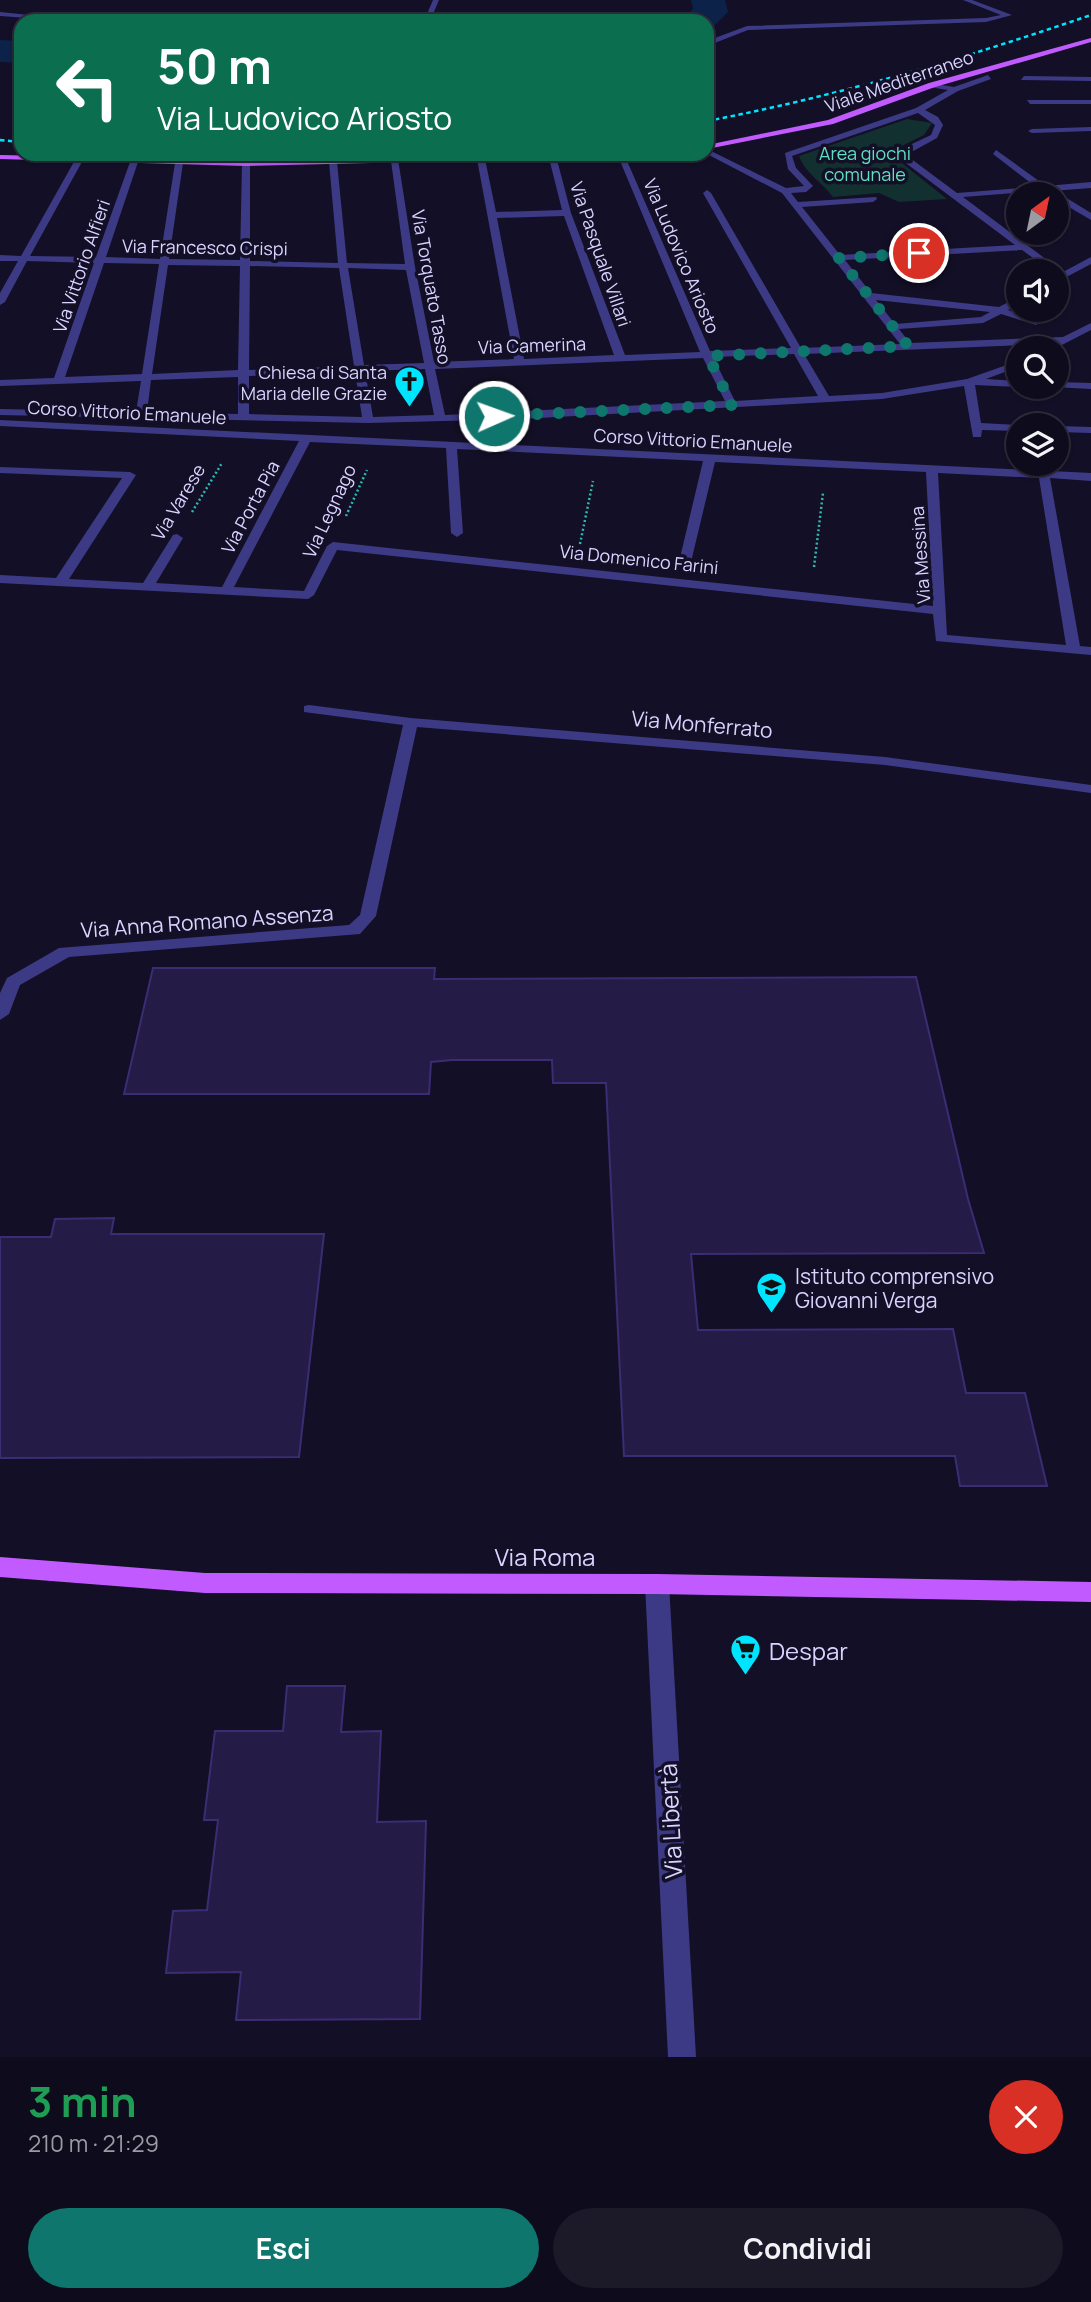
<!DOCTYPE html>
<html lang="it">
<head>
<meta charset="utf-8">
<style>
  body { margin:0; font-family:Manrope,sans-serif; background:#1c1929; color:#f1f3f6; height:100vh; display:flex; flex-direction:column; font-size:26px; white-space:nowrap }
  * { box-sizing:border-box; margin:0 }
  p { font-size:23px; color:#9b9ba3 }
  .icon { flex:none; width:38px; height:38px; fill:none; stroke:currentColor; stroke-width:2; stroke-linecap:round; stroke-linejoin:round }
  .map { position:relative; height:2057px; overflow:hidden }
  .sheet { display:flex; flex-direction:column; background:#0e0b1c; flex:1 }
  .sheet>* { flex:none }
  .banner { position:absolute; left:14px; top:14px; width:700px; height:147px; border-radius:21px; box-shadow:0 2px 5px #0004,0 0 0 2px #2e2b3b; background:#0b6e4f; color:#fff; overflow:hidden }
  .needle { width:46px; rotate:33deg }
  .tools { position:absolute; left:1006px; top:182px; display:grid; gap:14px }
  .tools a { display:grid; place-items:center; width:63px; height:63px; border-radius:50%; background:#0e0b1c; box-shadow:0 2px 5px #0004,0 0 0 2px #2e2b3b; font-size:35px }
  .pin { position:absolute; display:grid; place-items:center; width:60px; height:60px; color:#fff; margin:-30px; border:4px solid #fff; border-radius:50%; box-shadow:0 2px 7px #0007 }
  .me { position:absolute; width:77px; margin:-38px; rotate:88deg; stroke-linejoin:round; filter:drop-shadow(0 0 5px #0008) }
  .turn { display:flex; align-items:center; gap:24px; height:147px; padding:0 28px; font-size:32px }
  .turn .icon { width:91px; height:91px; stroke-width:2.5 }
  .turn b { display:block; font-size:49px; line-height:60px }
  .round { display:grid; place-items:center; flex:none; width:74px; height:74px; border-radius:37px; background:#1c1929 }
  .summary { display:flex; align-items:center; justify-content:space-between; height:119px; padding:0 28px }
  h1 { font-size:42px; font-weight:700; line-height:52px; color:#1e9e55 }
  .primary-button { display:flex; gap:14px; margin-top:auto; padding:14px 28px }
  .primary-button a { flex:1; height:80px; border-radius:42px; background:#0f766e; color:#fff; font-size:28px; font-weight:700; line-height:80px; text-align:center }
  .primary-button a+a { background:#1c1929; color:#f1f3f6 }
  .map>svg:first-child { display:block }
  .green { fill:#12302f }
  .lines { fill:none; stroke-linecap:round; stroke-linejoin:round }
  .river { fill:#0c2248; fill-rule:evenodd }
  .building { fill:#241b47; stroke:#3b2d73; stroke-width:2 }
  .path { stroke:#2fb8b0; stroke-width:2.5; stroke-dasharray:2 2.5; stroke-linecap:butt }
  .minor { fill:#3d3a85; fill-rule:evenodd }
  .major { fill:#c25bff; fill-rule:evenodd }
  .rail { stroke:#00e5ff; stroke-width:2.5; stroke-dasharray:4.5 3.5; stroke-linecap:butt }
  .route { stroke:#0f766e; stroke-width:12; stroke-dasharray:0 21.6 }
  .labels { text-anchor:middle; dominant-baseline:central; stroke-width:7; stroke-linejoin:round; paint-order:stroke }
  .far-street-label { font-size:18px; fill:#d9d4ff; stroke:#130f26 }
  .far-park-label { font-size:18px; fill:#5fe0c0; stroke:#130f26 }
  .far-poi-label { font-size:18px; fill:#d9d4ff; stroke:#130f26; text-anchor:end }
  .street-label { font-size:21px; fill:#d9d4ff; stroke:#130f26 }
  .poi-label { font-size:21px; fill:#d9d4ff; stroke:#130f26; text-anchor:start }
  .near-street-label { font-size:24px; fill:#d9d4ff; stroke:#130f26 }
  .near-poi-label { font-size:24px; fill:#d9d4ff; stroke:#130f26; text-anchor:start }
</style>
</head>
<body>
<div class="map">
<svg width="1091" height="2057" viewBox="0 0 1091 2057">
  <rect width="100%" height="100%" fill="#130f26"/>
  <path class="green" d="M 907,119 L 932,123 L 924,135 L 892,151 L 893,156 L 947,199 L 899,202 L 879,193 L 833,197 C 822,182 806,174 799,156 Z"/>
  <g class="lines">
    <g class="river">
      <polygon points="691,0 725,0 728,12 712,28 707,30 707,21 682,21 693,9"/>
      <polygon points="0,40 21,41 21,63 0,62"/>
    </g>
  </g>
  <g class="building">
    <polygon points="153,968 435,968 434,979 916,977 968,1199 984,1253 691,1254 698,1330 953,1329 966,1393 1025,1393 1047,1486 960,1486 955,1456 624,1456 606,1083 553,1083 552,1060 452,1060 431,1062 429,1094 124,1094"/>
    <polygon points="114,1218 111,1234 324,1234 299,1457 0,1458 0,1237 51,1237 55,1219"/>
    <polygon points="287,1686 345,1686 341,1732 381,1731 377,1822 426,1821 420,2019 236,2020 241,1972 166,1973 173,1911 207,1910 218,1820 204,1820 215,1731 283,1731"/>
  </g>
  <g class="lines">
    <g class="path">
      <polyline points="192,512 222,463"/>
      <polyline points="346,516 367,470"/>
      <polyline points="580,544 593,481"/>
      <polyline points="814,567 823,493"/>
    </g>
    <g class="minor">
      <polygon points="433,0 439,0 430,21 424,21"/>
      <polygon points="963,0 972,0 1012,15 986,22 748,30 707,46 707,41 747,26 986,18 1001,15"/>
      <polygon points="0,12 68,19 71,21 0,16"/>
      <path d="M 988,75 L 991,79 L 958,91 L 925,110 L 938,117 L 943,125 L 937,138 L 906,155 L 957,193 L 1036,187 L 993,154 L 996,150 L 1046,186 L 1091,182 L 1091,188 L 1051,191 L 1047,194 L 1042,191 L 963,197 L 1063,272 L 1091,257 L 1091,264 L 1057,282 L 1057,271 L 1051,271 L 1022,250 L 845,260 L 871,293 L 999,307 L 1018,297 L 1018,304 L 1008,310 L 1041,322 L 1036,325 L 1001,314 L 983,323 L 899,329 L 910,343 L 1063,337 L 1091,323 L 1091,330 L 1056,348 L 1052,344 L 804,354 L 829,396 L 882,393 L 967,379 L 1018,361 L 1018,367 L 986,379 L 1018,381 L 1020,387 L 975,385 L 981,423 L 1018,425 L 1020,425 L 1018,431 L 982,430 L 981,437 L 973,437 L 964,386 L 882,399 L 521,419 L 368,423 L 0,415 L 0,409 L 136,412 L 141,381 L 0,386 L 0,380 L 54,378 L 94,263 L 27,261 L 5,302 L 0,305 L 0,293 L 18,261 L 0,261 L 0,255 L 21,256 L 75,160 L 79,158 L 83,160 L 30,256 L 96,257 L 130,162 L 134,159 L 138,162 L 106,257 L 160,259 L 175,163 L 179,160 L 183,163 L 169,259 L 240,260 L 242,163 L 246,160 L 250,163 L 250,261 L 338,263 L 329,162 L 333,159 L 337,162 L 347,263 L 405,264 L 391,161 L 398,159 L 415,267 L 434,362 L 514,359 L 477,159 L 481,157 L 485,159 L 496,212 L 562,210 L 549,158 L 556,156 L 571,213 L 625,355 L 700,352 L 618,156 L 624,154 L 710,351 L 791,348 L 703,193 L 707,190 L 711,193 L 801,348 L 900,344 L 782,193 L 707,154 L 707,149 L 786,188 L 804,186 L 788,169 L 785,153 L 916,108 L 948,90 L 929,87 L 929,83 L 954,87 ZM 918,113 L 935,125 L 931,135 L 899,150 L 899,158 L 1015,245 L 840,255 L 802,207 L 873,202 L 877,199 L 876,197 L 798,202 L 791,193 L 806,192 L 813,186 L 796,168 L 792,156 ZM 564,216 L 614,355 L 524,359 L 497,218 ZM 104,263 L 159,264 L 142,374 L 65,377 ZM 168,265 L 240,266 L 238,370 L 152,374 ZM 250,266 L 339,268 L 354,366 L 249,370 ZM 348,268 L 406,270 L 424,363 L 364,365 ZM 876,300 L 990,312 L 981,317 L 895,324 ZM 794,354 L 818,396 L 735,401 L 713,357 ZM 703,358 L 725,401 L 445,415 L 435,369 ZM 425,369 L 434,415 L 373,417 L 365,371 ZM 355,372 L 362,417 L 249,414 L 249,376 ZM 238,377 L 238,414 L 147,412 L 151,380 Z"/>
      <polygon points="1024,76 1091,77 1091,81 1021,80"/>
      <polygon points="1027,100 1091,100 1091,104 1030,104"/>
      <polygon points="1091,127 1091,131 1032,133 1028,131 1032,129"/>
      <polygon points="1054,194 1060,194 1091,213 1091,220 1057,200 1057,194"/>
      <polygon points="1057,382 1091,383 1091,389 1053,387 1057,387"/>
      <path d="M 0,420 L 1091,473 L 1091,481 L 1050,478 L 1080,646 L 1091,647 L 1091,655 L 936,641 L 933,614 L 337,550 L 314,595 L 308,599 L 0,583 L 0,575 L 56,578 L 122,478 L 0,473 L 0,467 L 130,472 L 136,475 L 69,579 L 143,583 L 173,535 L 177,534 L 183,538 L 156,583 L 222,587 L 299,441 L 0,426 ZM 310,442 L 446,448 L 451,533 L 457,537 L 463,533 L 457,449 L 703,461 L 679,562 L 685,566 L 691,562 L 715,462 L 926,472 L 933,606 L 333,542 L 327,546 L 304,591 L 234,587 ZM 938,473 L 1039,478 L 1066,645 L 947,635 Z"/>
      <polygon points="1057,426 1091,427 1091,433 1057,432"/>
      <polygon points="309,705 411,718 885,757 1091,785 1091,793 885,765 417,727 376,916 360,934 69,957 20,985 9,1014 0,1020 0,993 7,978 59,948 349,925 360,915 403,725 304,712 304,706"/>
      <polygon points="657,1574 665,1577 669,1584 696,2057 668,2057 645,1584 649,1577"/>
    </g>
    <g class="major">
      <polygon points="1091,38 1091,42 935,87 833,124 707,149 707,145 828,120 929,83"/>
      <polygon points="549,154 669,154 665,156 246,166 0,159 0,155 246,160"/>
      <polygon points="0,1557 205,1573 657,1574 1091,1582 1091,1602 657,1594 205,1593 0,1577"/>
    </g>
    <g class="rail">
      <path d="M 707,121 C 838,96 965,58 1091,15"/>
      <polyline points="0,140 21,142"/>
    </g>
  </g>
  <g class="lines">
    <polyline class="route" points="494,416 732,405 708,356 908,346 839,258 919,253"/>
  </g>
  <defs>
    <symbol id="church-pin" viewBox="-11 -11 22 30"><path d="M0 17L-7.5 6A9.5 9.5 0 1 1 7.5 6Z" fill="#00e5ff" stroke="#130f26"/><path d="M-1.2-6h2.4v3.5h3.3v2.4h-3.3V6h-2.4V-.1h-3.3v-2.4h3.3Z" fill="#111"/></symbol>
    <symbol id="school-pin" viewBox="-11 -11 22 30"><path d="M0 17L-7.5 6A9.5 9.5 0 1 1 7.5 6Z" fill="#00e5ff" stroke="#130f26"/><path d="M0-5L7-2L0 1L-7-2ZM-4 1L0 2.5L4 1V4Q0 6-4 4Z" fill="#111"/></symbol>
    <symbol id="supermarket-pin" viewBox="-11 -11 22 30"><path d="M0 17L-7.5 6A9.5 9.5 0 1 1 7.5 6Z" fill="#00e5ff" stroke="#130f26"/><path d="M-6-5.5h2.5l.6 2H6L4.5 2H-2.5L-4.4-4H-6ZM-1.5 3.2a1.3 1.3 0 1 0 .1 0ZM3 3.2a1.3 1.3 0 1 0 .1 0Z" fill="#111"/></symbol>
  </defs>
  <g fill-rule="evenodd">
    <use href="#church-pin" x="392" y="364" width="35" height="47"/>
    <use href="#school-pin" x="754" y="1270" width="35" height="47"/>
    <use href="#supermarket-pin" x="728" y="1632" width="35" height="47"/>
  </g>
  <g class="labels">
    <g class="far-street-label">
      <text transform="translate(899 81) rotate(-19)">Viale Mediterraneo</text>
      <text transform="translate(205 247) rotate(1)">Via Francesco Crispi</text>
      <text transform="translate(601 254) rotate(71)">Via Pasquale Villari</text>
      <text transform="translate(682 256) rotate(67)">Via Ludovico Ariosto</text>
      <text transform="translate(81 266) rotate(-71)">Via Vittorio Alfieri</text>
      <text transform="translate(432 287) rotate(80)">Via Torquato Tasso</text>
      <text transform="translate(532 345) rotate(-2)">Via Camerina</text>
      <text transform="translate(127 412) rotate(3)">Corso Vittorio Emanuele</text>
      <text transform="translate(693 440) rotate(3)">Corso Vittorio Emanuele</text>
      <text transform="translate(178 502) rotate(-59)">Via Varese</text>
      <text transform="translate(250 507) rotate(-62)">Via Porta Pia</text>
      <text transform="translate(329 511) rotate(-65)">Via Legnago</text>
      <text transform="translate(920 555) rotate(-94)">Via Messina</text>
      <text transform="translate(639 559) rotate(6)">Via Domenico Farini</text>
    </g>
    <g class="far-park-label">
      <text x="865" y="153">Area giochi<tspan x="865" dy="21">comunale</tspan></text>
    </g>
    <g class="far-poi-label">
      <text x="387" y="372">Chiesa di Santa<tspan x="387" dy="21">Maria delle Grazie</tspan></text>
    </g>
    <g class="street-label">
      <text transform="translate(702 724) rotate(5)">Via Monferrato</text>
      <text transform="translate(207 921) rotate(-4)">Via Anna Romano Assenza</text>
    </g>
    <g class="poi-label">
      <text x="795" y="1276">Istituto comprensivo<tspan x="795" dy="24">Giovanni Verga</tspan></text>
    </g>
    <g class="near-street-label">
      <text x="545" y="1556">Via Roma</text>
      <text transform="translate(670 1821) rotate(-93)">Via Libertà</text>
    </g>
    <g class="near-poi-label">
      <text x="769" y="1650">Despar</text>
    </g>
  </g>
</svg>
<div class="tools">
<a><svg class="needle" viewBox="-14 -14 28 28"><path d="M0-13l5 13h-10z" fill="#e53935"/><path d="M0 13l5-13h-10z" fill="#9b9ba3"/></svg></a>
<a><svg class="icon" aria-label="sound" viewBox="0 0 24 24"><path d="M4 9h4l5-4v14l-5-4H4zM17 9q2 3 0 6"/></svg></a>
<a><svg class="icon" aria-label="search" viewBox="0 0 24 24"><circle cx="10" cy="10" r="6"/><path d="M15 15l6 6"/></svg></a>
<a><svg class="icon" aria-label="layers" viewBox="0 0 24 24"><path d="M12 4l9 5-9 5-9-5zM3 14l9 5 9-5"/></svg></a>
</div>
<div class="pin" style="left:919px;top:253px;background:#d93025"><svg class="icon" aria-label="arrive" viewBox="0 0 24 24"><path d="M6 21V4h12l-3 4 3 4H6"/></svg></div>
<svg class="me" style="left:494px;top:416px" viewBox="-20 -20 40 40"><circle r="17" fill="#0f766e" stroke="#fff" stroke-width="3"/><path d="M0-11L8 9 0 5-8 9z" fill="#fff"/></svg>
<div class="banner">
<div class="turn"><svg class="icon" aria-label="left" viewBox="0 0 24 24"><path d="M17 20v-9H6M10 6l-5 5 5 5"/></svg><div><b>50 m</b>Via Ludovico Ariosto</div></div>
</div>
</div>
<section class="sheet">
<div class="summary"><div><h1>3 min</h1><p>210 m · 21:29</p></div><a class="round" style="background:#d93025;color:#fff"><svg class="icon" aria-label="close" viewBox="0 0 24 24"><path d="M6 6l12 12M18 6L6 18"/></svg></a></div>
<div class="primary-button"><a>Esci</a><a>Condividi</a></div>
</section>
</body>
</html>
